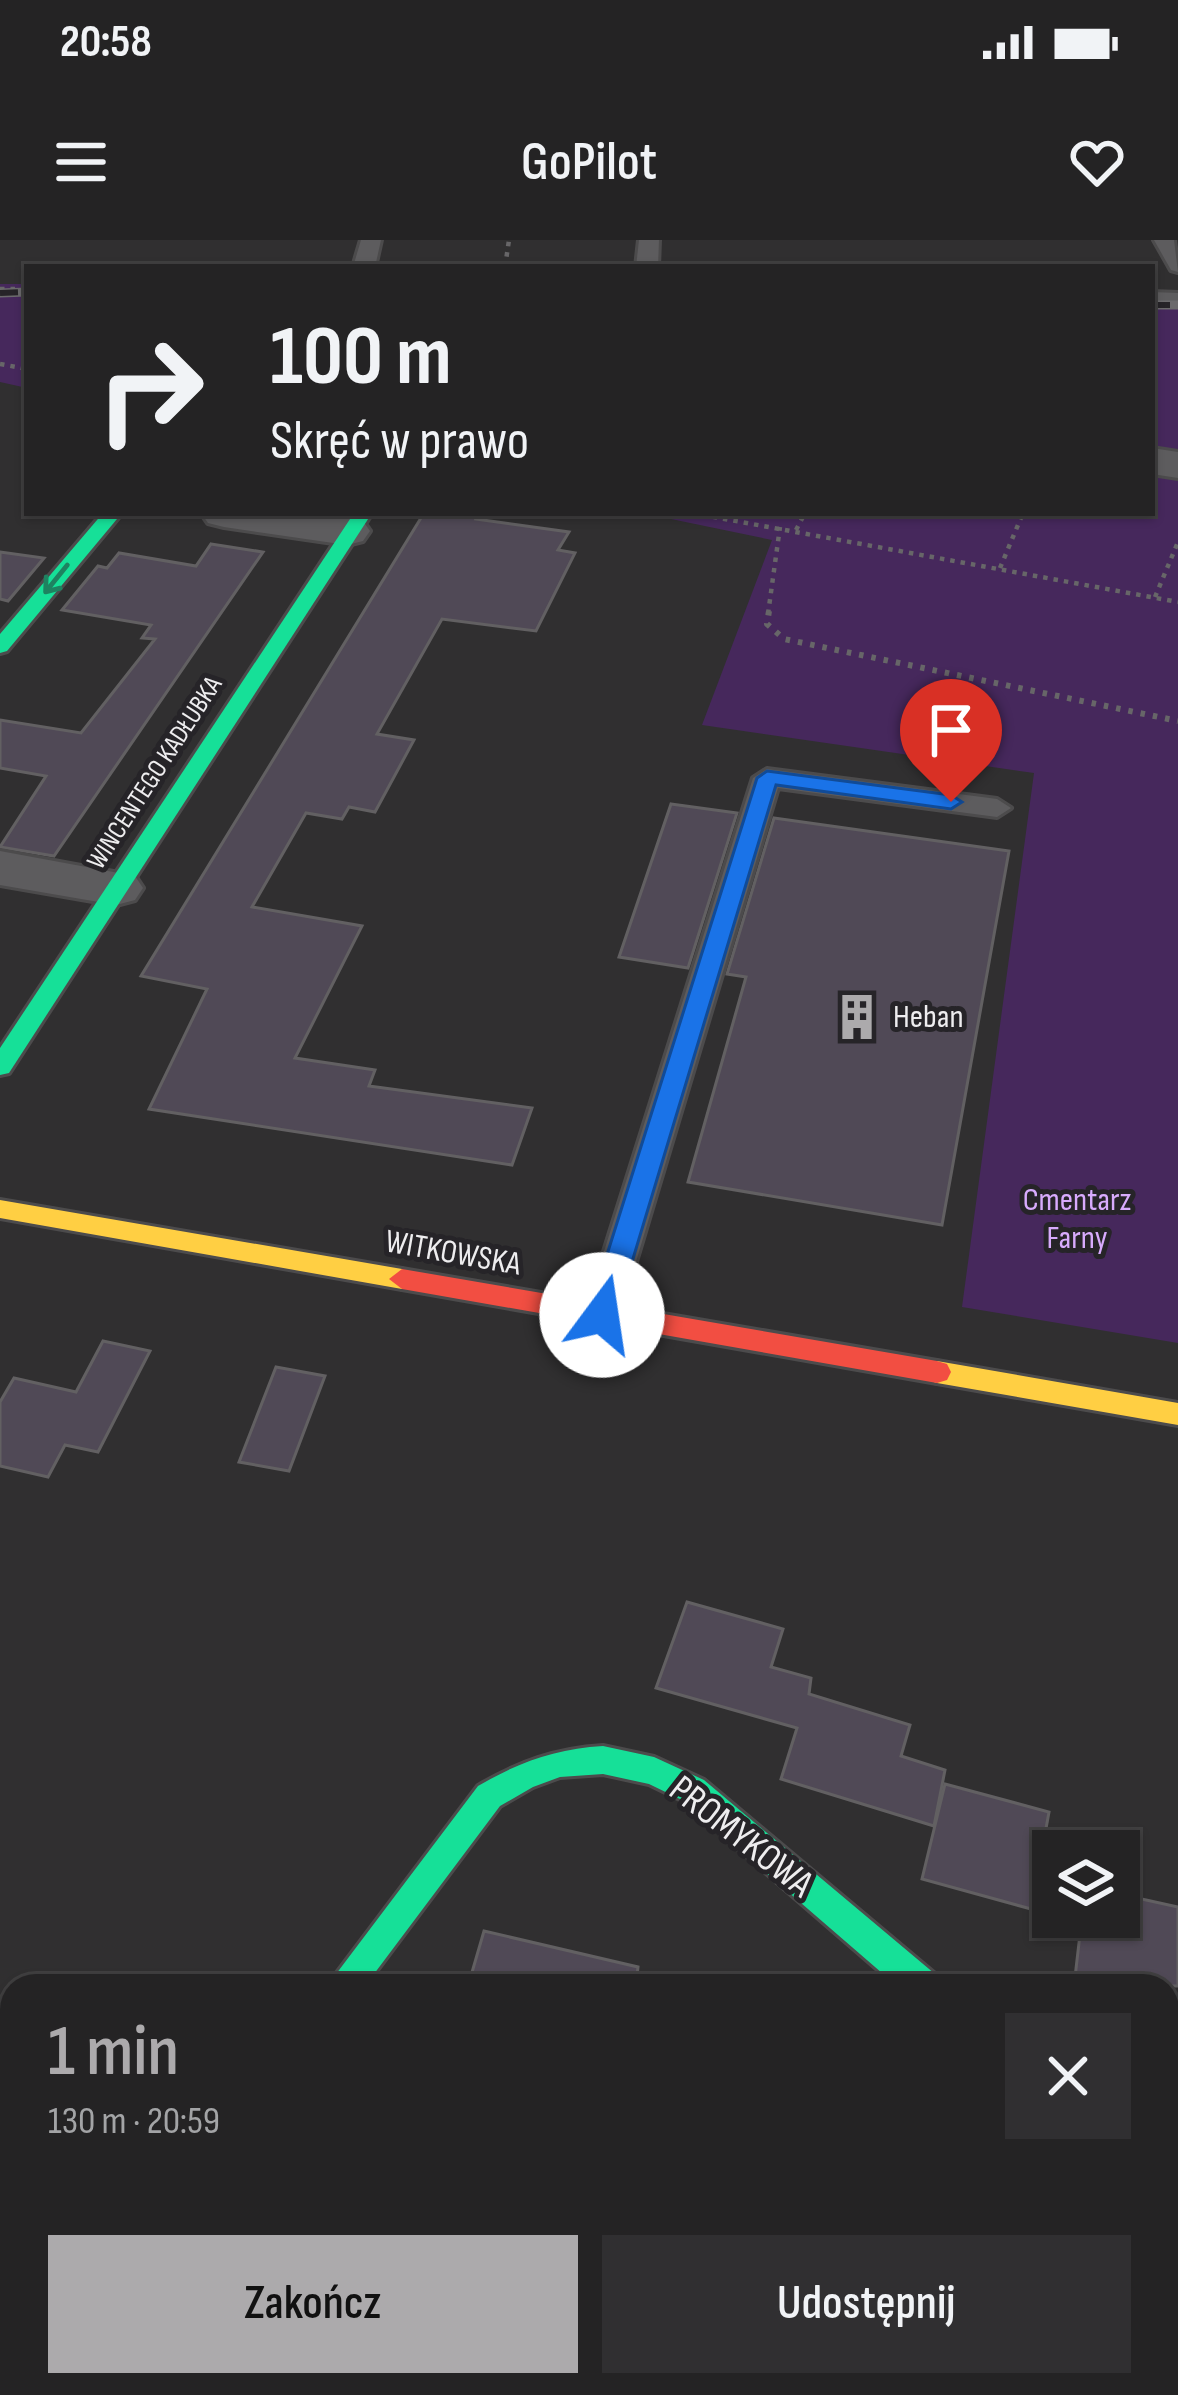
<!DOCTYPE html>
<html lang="pl">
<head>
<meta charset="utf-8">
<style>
  body { margin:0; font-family:"Sofia Sans Condensed",sans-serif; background:#302f31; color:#f1f3f6; height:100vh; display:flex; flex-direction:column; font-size:45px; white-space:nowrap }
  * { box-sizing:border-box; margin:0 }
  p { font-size:39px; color:#a3a4a6 }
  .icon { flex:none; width:66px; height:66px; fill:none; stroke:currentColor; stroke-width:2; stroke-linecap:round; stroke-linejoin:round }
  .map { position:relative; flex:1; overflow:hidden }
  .panel { position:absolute; left:0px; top:1734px; width:1179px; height:423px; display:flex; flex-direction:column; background:#242324; border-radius:36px 36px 0 0; box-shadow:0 3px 9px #0004,0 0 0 3px #414041 }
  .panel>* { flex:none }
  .top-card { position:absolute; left:24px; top:24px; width:1131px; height:252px; border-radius:0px; box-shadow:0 3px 9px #0004,0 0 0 3px #414041; background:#242324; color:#f1f3f6; overflow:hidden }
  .fabs { position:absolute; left:1032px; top:1590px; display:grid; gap:24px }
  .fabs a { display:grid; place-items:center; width:108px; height:108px; border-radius:0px; background:#242324; box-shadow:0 3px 9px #0004,0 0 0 3px #414041; font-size:60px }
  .pin { position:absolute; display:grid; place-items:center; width:102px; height:102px; color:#fff; margin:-123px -51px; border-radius:50% 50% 50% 0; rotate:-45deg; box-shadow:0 0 12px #0007 }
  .pin .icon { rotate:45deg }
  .me { position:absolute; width:132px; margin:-66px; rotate:14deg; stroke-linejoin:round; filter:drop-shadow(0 0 9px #0008) }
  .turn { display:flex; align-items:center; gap:42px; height:252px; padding:0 48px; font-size:54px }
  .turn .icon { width:156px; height:156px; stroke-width:2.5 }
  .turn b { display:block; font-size:84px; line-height:102px }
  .round { display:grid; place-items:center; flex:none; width:126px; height:126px; border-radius:0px; background:#302f31 }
  .head { display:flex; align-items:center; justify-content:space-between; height:204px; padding:0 48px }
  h1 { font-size:72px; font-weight:600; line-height:90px; color:#acaaac }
  .cta { display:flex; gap:24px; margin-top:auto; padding:24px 48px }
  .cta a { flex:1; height:138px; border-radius:0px; background:#acaaac; color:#111; font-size:48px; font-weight:600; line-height:138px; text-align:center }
  .cta a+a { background:#302f31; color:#f1f3f6 }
  .status { display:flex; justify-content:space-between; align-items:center; height:84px; padding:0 60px; background:#242324; direction:ltr }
  .status svg { height:33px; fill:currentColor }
  header { display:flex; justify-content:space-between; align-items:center; height:156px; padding:0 48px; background:#242324; font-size:54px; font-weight:600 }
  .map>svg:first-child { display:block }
  .green { fill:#46285c }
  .building { fill:#504956; stroke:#626062; stroke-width:3 }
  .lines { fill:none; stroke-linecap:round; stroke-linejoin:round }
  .lane-casing { stroke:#4c4b4c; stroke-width:6 }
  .street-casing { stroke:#4c4b4c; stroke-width:6 }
  .fast-casing { stroke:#4c4b4c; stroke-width:6 }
  .slow-casing { stroke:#4c4b4c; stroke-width:6 }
  .jam-casing { stroke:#4c4b4c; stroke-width:6 }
  .path-far1 { stroke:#676668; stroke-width:4.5; stroke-dasharray:4.5 6; stroke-linecap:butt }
  .path { stroke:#676668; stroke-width:6; stroke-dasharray:4.5 8; stroke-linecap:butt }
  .lane { fill:#5d5c5e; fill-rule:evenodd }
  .street { fill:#5d5c5e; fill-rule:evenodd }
  .fast { fill:#16e098; fill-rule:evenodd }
  .slow { fill:#ffcf43; fill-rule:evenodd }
  .jam { fill:#f24e42; fill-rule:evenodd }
  .rail-casing { stroke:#6b6a6c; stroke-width:9 }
  .rail { stroke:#262428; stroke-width:6; stroke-dasharray:18; stroke-linecap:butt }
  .oneway { stroke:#1e8260 }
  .route { fill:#1a73e8; stroke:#114b97; stroke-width:3 }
  .labels { text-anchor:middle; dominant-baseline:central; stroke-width:10; stroke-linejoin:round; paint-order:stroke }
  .far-street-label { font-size:27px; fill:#eeedef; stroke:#262428 }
  .poi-label { font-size:33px; fill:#eeedef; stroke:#262428; text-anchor:start }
  .park-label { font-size:33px; fill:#d8abfd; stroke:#262428 }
  .street-label { font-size:33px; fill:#eeedef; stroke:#262428 }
  .near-street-label { font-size:39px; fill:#eeedef; stroke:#262428 }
</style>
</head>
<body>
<div class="status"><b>20:58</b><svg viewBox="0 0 49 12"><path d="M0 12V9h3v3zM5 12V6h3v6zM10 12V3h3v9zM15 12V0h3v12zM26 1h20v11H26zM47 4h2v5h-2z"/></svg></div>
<header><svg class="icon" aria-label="menu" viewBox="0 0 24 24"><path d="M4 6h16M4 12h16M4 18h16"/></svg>GoPilot<svg class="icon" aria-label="heart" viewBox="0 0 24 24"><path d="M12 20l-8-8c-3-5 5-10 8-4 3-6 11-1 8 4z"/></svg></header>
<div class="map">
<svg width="1178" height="2155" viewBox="0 0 1178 2155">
  <rect width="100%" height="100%" fill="#302f30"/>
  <g class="green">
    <polygon points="0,44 27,44 27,148 0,142"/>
    <polygon points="1152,58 1178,59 1178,1103 962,1067 1034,533 702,485 772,300 642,273 1152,273"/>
  </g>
  <g class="building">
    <polygon points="424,273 479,273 476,279 569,292 558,310 575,313 536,391 442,379 377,494 414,500 375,572 349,567 342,579 306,573 252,667 362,686 295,818 375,830 369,846 532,868 512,925 149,869 207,749 141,736"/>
    <polygon points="211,304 263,312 54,616 0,607 46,536 0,528 0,480 81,493 155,399 142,398 151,385 62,370 98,326 107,328 119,313 196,326"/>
    <polygon points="0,312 44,318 8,361 0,359"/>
    <polygon points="671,564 737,573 688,728 619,717"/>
    <polygon points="774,578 1009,611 942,985 688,942 746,737 727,734"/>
    <polygon points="103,1101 150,1111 98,1212 65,1205 48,1237 0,1226 0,1162 14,1138 76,1152"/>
    <polygon points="276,1127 325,1136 289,1231 239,1222"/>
    <polygon points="687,1362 783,1389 771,1427 811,1438 809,1454 910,1485 901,1516 945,1530 934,1586 781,1539 797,1488 656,1448"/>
    <polygon points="945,1544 1049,1572 1041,1616 1053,1620 1053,1675 922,1639"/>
    <polygon points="1119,1654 1178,1667 1178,1746 1074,1746 1082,1677 1119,1677"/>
    <polygon points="484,1691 638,1727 636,1746 468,1746"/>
  </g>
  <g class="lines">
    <defs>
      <g id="lane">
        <polygon points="361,0 381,0 375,27 353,27"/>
        <polygon points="639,0 659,0 658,27 636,27"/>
        <polygon points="1154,0 1174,0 1178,32 1171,30"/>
        <polygon points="1152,52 1178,53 1178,65 1152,64"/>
        <polygon points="767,529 997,559 1011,568 997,577 778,548 620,1075 615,1085 589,1085 584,1075 753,538"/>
        <polygon points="17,2145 70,2145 65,2155 12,2155"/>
      </g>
      <g id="street">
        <polygon points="1152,208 1178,212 1178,238 1152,234"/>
        <polygon points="201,273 317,273 363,281 370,291 363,301 347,305 224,287 208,283"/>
        <polygon points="0,611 135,636 143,648 135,660 116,665 0,645"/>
        <polygon points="1167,1911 1178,1915 1178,2008 1167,2004"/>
        <polygon points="678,2145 780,2145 784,2155 682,2155"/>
      </g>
      <g id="fast">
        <polygon points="103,273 122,273 7,411 0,413 0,394"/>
        <polygon points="354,273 372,273 9,833 0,835 0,808"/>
        <path d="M 603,1506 L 654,1517 L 704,1540 L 935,1734 L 940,1746 L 897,1746 L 682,1560 L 649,1544 L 603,1534 L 560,1537 L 533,1547 L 500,1566 L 365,1746 L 327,1746 L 478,1546 C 519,1522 555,1509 603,1506 Z"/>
      </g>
      <g id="slow">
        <polygon points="0,960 402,1029 415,1039 402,1049 0,978"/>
        <polygon points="937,1121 1178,1163 1178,1185 937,1143 927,1140 923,1132 927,1124"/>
      </g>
      <polygon id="jam" points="402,1029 937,1121 947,1124 951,1132 947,1140 937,1143 402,1049 389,1039"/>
    </defs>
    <use href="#lane" class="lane-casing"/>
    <use href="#street" class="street-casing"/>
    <use href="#fast" class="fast-casing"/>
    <use href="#slow" class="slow-casing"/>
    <use href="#jam" class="jam-casing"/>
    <g class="path-far1">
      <polyline points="505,27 509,0"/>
      <polyline points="0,49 27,49"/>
      <polyline points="0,124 27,129"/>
      <polyline points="692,273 1178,362"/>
      <polyline points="796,290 805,273"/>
      <polyline points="1000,328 1023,273"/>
      <polyline points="1155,357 1178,302"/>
      <polyline points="768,374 780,287"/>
    </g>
    <polyline class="path" points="769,371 767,384 784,399 1178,481"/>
    <use href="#lane" class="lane"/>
    <use href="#street" class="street"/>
    <use href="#fast" class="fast"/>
    <use href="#slow" class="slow"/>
    <use href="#jam" class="jam"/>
    <defs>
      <g id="rail">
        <polyline points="0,53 27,52"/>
        <polyline points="1152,65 1178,65"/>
      </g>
    </defs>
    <use href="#rail" class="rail-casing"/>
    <use href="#rail" class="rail"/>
  </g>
  <defs><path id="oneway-shaft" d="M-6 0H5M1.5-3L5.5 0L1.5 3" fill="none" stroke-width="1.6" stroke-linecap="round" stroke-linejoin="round" transform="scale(3)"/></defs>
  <use class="oneway" href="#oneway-shaft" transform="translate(56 339) rotate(129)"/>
  <polygon class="route" points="767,531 951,555 962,562 951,569 776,545 616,1075 602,1086 588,1075 757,538"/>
  <defs>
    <symbol id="building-bare" viewBox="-9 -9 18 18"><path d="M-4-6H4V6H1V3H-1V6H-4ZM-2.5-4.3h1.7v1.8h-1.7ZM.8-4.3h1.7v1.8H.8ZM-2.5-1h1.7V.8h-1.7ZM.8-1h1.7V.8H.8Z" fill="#acaaac" stroke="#262428" stroke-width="2.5" paint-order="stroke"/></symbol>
  </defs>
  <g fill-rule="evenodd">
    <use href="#building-bare" x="824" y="744" width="66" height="66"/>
  </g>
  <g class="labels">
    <g class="far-street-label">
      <text transform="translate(155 533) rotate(-57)">WINCENTEGO KADŁUBKA</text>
    </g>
    <g class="poi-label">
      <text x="893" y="777">Heban</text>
    </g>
    <g class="park-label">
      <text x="1077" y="960">Cmentarz<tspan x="1077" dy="38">Farny</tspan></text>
    </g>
    <g class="street-label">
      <text transform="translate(453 1013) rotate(10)">WITKOWSKA</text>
    </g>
    <g class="near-street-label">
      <text transform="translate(741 1597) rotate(38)">PROMYKOWA</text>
    </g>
  </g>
</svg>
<div class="fabs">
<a><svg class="icon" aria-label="layers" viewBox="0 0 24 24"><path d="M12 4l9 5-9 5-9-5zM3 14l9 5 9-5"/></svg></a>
</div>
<div class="pin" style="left:951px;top:562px;background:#d93025"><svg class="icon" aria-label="arrive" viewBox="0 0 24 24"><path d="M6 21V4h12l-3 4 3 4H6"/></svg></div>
<svg class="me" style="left:602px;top:1075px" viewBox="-20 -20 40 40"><circle r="19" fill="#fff"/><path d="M0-13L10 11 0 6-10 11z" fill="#1a73e8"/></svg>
<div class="top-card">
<div class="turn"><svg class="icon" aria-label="right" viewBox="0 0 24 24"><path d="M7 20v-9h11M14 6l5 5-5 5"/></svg><div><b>100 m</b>Skręć w prawo</div></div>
</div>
<section class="panel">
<div class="head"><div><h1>1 min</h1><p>130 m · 20:59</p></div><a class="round"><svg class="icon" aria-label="close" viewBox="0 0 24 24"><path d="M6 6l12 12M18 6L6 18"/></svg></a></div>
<div class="cta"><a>Zakończ</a><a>Udostępnij</a></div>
</section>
</div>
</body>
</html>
